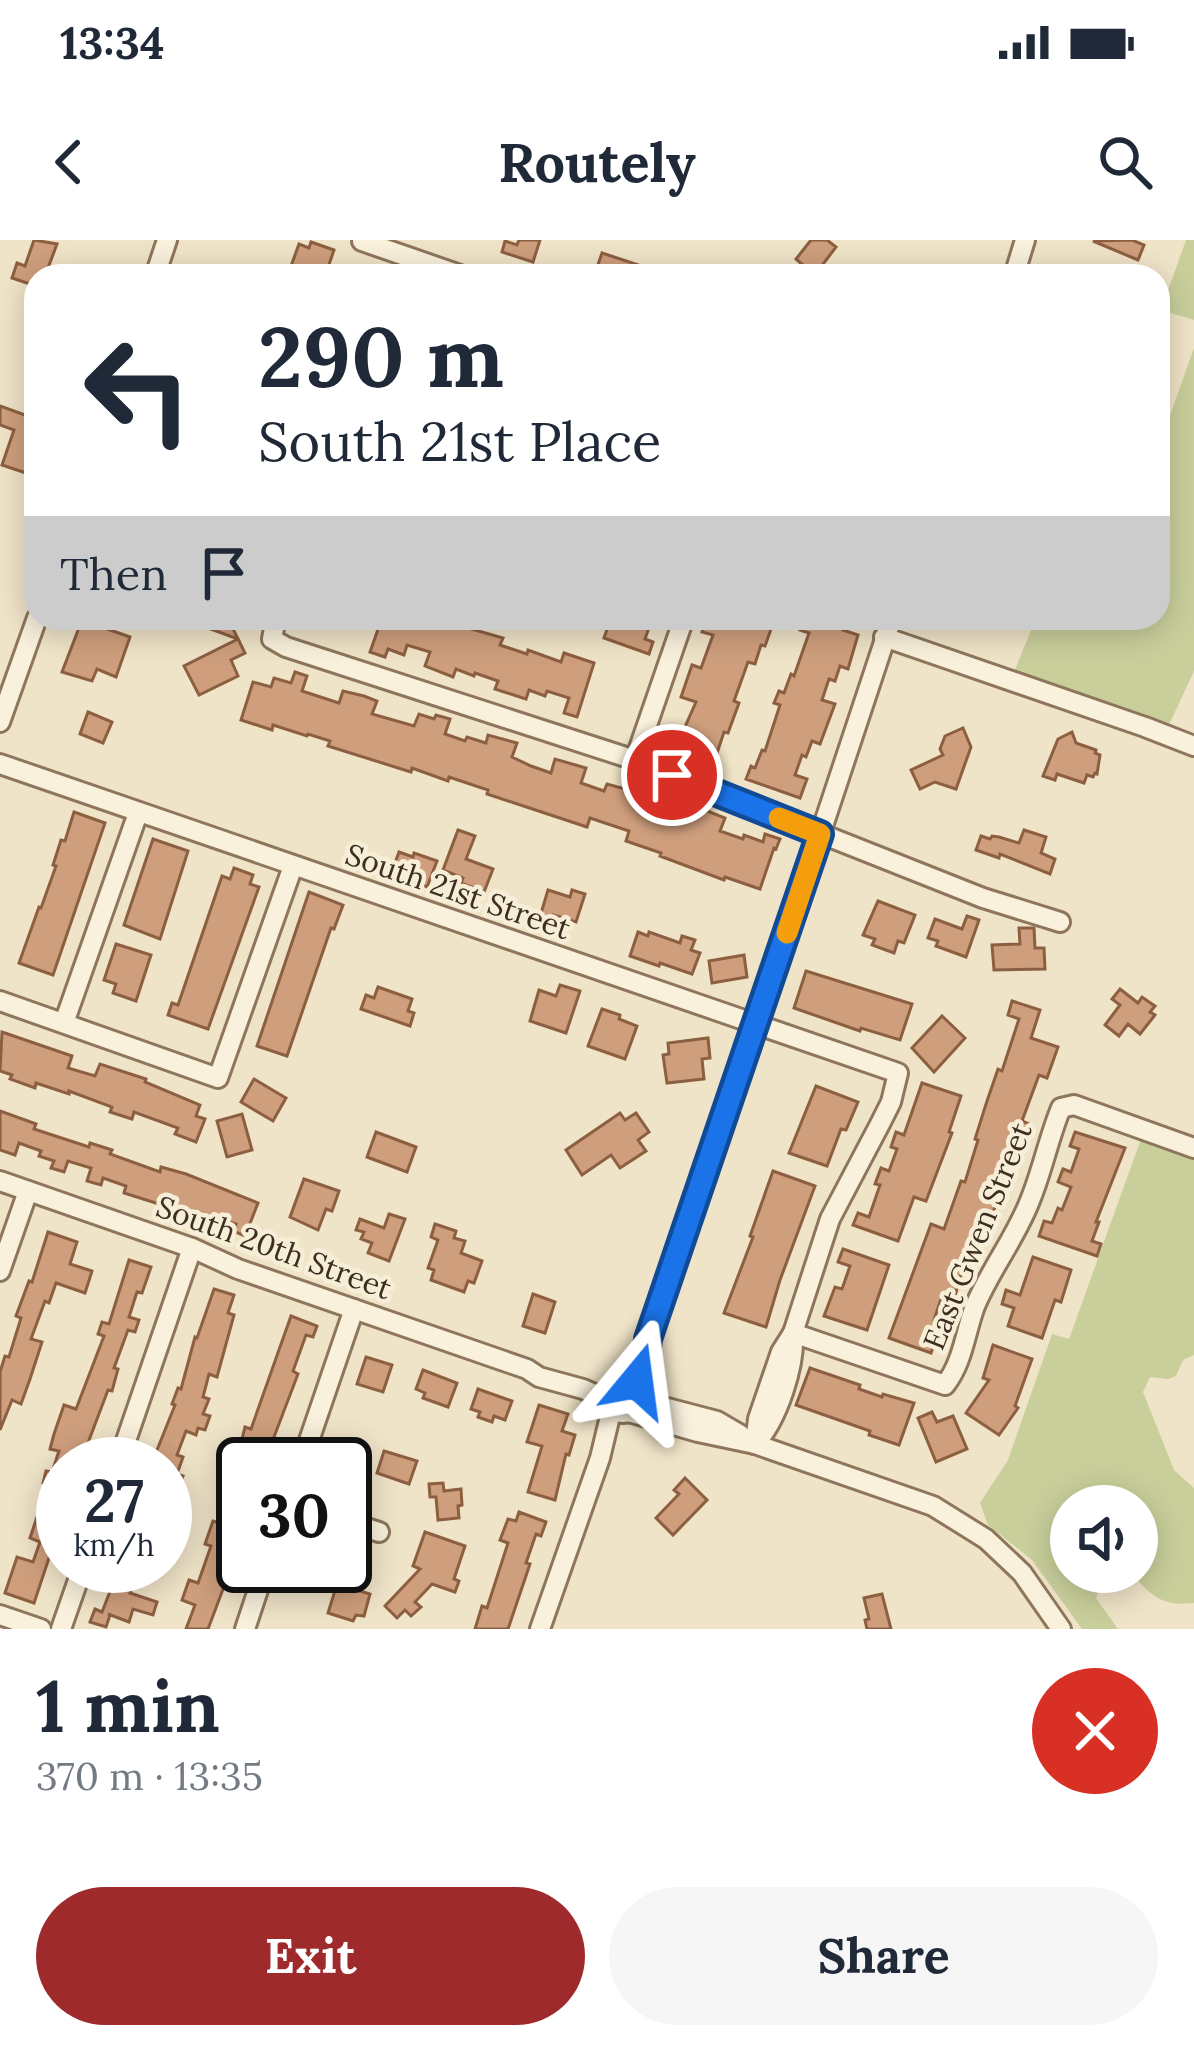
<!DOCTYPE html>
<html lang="en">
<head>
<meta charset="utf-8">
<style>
  body { margin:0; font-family:Lora,serif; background:#f6f6f7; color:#1f2937; height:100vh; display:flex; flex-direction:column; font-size:45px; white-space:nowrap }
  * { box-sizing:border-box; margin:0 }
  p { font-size:39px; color:#747a83 }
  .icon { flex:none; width:66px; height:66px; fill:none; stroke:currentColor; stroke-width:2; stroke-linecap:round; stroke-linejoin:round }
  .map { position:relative; height:1389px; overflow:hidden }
  .side { display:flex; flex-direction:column; background:#fff; flex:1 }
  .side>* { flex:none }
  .guide { position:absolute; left:24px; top:24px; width:1146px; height:366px; border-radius:36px; box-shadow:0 6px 30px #0003; background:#fff; color:#1f2937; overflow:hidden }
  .fabs { position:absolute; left:1050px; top:1245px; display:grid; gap:24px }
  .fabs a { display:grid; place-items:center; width:108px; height:108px; border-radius:50%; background:#fff; box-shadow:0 6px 30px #0003; font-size:60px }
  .speed { position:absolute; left:36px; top:1197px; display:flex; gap:24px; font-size:60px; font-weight:700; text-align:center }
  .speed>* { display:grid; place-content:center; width:156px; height:156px; border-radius:50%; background:#fff; box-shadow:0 6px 30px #0003; line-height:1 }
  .speed small { font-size:30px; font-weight:400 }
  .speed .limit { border:6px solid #111; border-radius:18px; background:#fff; color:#111 }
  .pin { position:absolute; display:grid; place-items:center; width:102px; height:102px; color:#fff; margin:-51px; border:6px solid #fff; border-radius:50%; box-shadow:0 3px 12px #0007 }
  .me { position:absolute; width:132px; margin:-66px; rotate:16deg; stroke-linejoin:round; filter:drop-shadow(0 0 9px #0008) }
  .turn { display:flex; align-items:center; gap:42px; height:252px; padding:0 36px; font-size:54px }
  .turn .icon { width:156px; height:156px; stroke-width:2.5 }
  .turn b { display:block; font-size:84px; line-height:102px }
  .then { display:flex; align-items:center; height:114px; padding:0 36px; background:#0003; gap:24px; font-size:45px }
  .round { display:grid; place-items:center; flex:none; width:126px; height:126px; border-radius:63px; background:#f6f6f7 }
  .headline { display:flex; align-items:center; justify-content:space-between; height:204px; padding:0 36px }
  h1 { font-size:72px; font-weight:700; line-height:90px }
  .primary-button { display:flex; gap:24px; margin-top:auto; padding:24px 36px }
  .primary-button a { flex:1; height:138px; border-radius:72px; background:#9e2a2b; color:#fff; font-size:48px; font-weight:700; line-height:138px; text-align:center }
  .primary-button a+a { background:#f6f6f7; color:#1f2937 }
  .status { display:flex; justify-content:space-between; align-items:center; height:84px; padding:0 60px; background:#fff; direction:ltr }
  .status svg { height:33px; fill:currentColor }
  header { display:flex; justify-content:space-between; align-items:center; height:156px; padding:0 36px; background:#fff; font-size:54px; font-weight:700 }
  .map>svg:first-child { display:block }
  .green { fill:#c9cf9b }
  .building { fill:#cf9f7d; stroke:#8d5f41; stroke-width:3 }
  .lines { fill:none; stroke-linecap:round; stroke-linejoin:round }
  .minor-casing { stroke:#8d765c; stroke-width:24 }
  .minor { stroke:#faf1dc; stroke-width:18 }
  .route-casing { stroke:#114b97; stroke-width:30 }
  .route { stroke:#1a73e8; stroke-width:21 }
  .slow { stroke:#f59e0b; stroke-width:21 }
  .labels { text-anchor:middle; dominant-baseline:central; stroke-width:9; stroke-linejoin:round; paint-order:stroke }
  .street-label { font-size:30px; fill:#3d2e20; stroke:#f7eed8 }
</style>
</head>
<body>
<div class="status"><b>13:34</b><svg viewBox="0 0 49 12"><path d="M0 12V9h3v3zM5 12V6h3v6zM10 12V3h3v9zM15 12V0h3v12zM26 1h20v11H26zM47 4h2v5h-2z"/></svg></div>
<header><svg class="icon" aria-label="back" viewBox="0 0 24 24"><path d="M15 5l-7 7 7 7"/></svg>Routely<svg class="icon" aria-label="search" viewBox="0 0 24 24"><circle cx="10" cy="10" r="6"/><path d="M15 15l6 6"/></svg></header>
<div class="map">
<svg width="1194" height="1389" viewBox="0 0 1194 1389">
  <rect width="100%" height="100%" fill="#f0e4c8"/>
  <g class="green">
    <polygon points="1186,0 1194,0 1194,80 1161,70"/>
    <polygon points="1194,108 1194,431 1168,487 1014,432 1036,378 1158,378 1158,209"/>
    <path d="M 1141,899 L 1194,918 L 1194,1115 L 1183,1120 L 1176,1136 L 1168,1139 L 1150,1137 L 1143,1152 L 1174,1230 L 1194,1248 L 1194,1363 C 1163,1367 1150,1356 1131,1332 L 1137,1332 L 1137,1266 L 1071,1266 L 1071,1332 L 1105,1332 L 1096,1358 L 1118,1389 L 1082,1389 L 1032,1320 L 988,1285 L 980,1263 L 1008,1220 L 1052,1094 L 1069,1099 Z"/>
  </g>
  <g class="building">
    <polygon points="34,0 57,4 45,36 36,36 33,45 12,38 17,23 25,26"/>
    <polygon points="519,0 540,0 533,22 502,12 505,1 517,5"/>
    <polygon points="811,0 827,0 836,7 814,36 806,36 800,31 804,26 796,19"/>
    <polygon points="1132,0 1144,5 1138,20 1093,1"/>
    <polygon points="311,2 334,10 325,36 291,26 299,4 309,8"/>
    <polygon points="602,13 666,34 666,36 594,36"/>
    <polygon points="0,166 36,179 32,193 36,194 36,204 26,233 2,225 14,190 0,185"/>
    <polygon points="184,378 228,378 238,399 183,379"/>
    <polygon points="382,378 456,378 454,384 503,398 500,405 527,414 528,410 561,422 564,413 594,423 577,477 564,473 569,458 547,451 545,456 529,450 526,459 495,449 498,441 475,433 474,436 456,429 453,437 425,426 430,412 407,405 404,415 388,409 385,417 370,412"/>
    <polygon points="611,378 641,378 651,382 645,399 653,402 649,414 604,398"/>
    <polygon points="706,378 775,378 765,406 761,405 755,424 748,422 734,461 739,463 728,493 724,492 713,525 667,509 672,495 680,498 696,462 681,457 692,425 701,428 713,395 702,392"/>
    <polygon points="804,378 847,378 843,390 858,395 848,429 840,426 835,441 829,439 822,460 835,464 820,504 812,501 806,517 802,515 795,535 807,539 800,558 746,539 751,526 755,528 762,510 765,511 780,465 774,463 779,451 784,453 791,434 794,436 809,393 800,390"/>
    <polygon points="82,380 130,397 116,437 97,429 92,441 62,432"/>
    <polygon points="238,399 245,413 231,420 238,436 199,455 184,426"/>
    <polygon points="295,432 307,436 302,451 339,463 343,451 364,456 377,461 372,474 414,486 419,474 434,479 436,475 450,479 445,494 465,501 467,497 486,503 488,495 517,503 512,517 531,526 551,533 555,519 586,528 581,543 604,551 607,544 625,549 627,542 644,547 656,551 652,563 672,569 670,575 689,581 695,566 725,578 720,591 743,599 744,595 763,602 765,594 780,599 776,609 774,608 760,649 725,637 724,640 660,616 661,613 626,601 629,591 590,578 587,587 487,554 488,550 449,537 448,541 412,528 411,532 328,506 330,501 308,494 307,496 273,485 272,490 241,480 253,442 271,447 274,438 291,443"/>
    <polygon points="88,472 112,482 103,503 80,494"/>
    <polygon points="963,488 971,507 956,549 935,542 920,549 911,530 943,515 940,509 945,496"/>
    <polygon points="1072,492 1076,503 1096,510 1095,513 1100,515 1097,534 1095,533 1093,537 1087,535 1084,543 1057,534 1055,540 1043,536 1058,499"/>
    <polygon points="74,572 105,583 53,735 19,723 39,667 41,668 56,626 53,625 61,600 65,601"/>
    <polygon points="458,590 475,596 466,619 493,629 484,652 461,643 463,638 443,630"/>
    <polygon points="1024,590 1046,597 1041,613 1055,619 1050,634 1000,614 999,618 976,610 981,596 990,599 992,596 999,597 1019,603"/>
    <polygon points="153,599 188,611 160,699 124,685"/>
    <polygon points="399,612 413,617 414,613 437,621 427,647 391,634"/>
    <polygon points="234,628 253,635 250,644 259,647 208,789 168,775 172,763 178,765 222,636 230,639"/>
    <polygon points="548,650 570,657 572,650 585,654 576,682 553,675 551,684 539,680"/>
    <polygon points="309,652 343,665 334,689 331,688 287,816 257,806"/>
    <polygon points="878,661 915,675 904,703 898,701 894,713 872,705 875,699 863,695"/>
    <polygon points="967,676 979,680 966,717 936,706 938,701 928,698 935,679 962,689"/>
    <polygon points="1019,688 1034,688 1035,708 1044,708 1045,729 994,730 992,705 1020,704"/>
    <polygon points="638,692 648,696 649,692 680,703 682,696 695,700 691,710 700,713 692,734 660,723 659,726 630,716"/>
    <polygon points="116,704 151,715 136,761 113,753 116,744 104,740"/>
    <polygon points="744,715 747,737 712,743 709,721"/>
    <polygon points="806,731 912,764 900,800 861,788 860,791 794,768"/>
    <polygon points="560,745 580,751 566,793 530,781 539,750 556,756"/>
    <polygon points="378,747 412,759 408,771 414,773 410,786 361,769 366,755 374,758"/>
    <polygon points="1120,749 1138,763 1142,757 1155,766 1150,772 1155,775 1140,794 1128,784 1119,796 1105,785 1120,765 1112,759"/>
    <polygon points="1012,761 1040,770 1031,798 1058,807 1047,838 1039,835 1022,881 1029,884 1024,898 987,986 985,985 975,1016 967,1014 953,1063 941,1059 934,1080 941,1082 931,1113 889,1098 931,984 944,989 961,941 965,942 978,900 975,899 987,861 998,829 1002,831 1019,779 1008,775"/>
    <polygon points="602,769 620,775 619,779 637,786 625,819 588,806"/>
    <polygon points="942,776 965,798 934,832 912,808"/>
    <polygon points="2,792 72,816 68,828 95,836 100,824 146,839 145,842 200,865 196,876 205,879 196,902 175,894 178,888 134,872 132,879 110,872 112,867 69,851 69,854 36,843 35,848 10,839 12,835 0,831"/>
    <polygon points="708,798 710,818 702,819 704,839 667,843 663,815 669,814 668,803"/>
    <polygon points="254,839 286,858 273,881 241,862"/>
    <polygon points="922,843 961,856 949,892 952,893 926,961 914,957 898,1001 853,985 858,973 869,977 880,945 875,944 881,928 889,931 897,909 891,907 896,892 904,895"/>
    <polygon points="816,846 858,862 846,890 841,889 827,926 789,913"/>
    <polygon points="0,871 36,884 34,889 89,907 90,903 112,910 110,914 160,932 161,927 186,934 258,963 245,996 233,991 236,984 212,975 209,983 197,976 124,953 126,946 103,938 101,945 87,941 91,928 68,921 64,932 51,928 54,921 39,916 41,911 19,903 15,915 0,910"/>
    <polygon points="620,873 625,880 636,873 649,892 638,900 646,911 620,928 611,915 582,935 566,910"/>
    <polygon points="242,874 252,910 227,917 217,881"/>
    <polygon points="376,892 416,907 407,932 367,917"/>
    <polygon points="1075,892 1125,908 1096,982 1099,982 1092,1001 1101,1004 1097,1016 1039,996 1044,981 1052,983 1058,968 1062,970 1071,947 1058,942 1063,929 1071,932 1079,909 1070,906"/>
    <polygon points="773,931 815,946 780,1040 766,1087 724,1073 753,997 750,996"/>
    <polygon points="304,939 339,951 332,971 326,969 318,990 290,977"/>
    <polygon points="389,974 405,979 389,1021 368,1013 372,1003 361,999 364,992 356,990 360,979 384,988"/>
    <polygon points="435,984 456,991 454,998 465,1001 461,1013 482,1021 474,1043 468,1041 464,1052 431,1040 434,1030 428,1028 438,1000 431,997"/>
    <polygon points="48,992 77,1002 70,1024 92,1031 85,1053 56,1043 49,1063 45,1061 31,1099 42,1102 30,1139 21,1164 12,1160 0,1190 0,1132 5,1116 9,1117 21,1078 16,1076 29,1041 32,1042"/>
    <polygon points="843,1009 889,1025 867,1090 824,1076 835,1047 842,1049 850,1026 838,1022"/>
    <polygon points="1033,1017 1071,1030 1061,1062 1055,1060 1042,1098 1008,1086 1014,1068 1002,1064 1006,1050 1020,1055"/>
    <polygon points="129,1020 151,1027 142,1053 137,1052 129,1077 139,1080 135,1092 128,1090 114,1128 118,1129 112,1151 108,1150 80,1224 63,1224 63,1264 51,1299 59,1302 55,1313 51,1312 34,1363 5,1353 17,1317 33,1322 40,1302 30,1298 48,1244 43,1243 46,1231 52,1232 59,1211 50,1209 54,1194 64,1165 76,1169 104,1096 98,1094 102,1082 109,1084"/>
    <polygon points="214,1049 234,1055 228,1073 234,1075 217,1137 209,1134 203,1157 209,1159 203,1174 210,1176 205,1190 198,1188 196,1195 186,1191 177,1215 183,1217 177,1234 183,1236 165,1277 165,1224 156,1224 158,1216 155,1215 175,1165 172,1164 178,1148 181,1149 195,1097 197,1098"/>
    <polygon points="533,1054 555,1062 545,1093 523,1086"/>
    <polygon points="291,1076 317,1086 313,1097 306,1095 293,1131 298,1134 266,1218 243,1211 247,1201 242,1199 245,1187 251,1189"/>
    <polygon points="993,1105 1032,1119 1015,1166 1018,1168 999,1195 966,1173 989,1140 983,1138"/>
    <polygon points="366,1117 392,1125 383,1152 357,1144"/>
    <polygon points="810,1128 860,1145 859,1149 882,1157 883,1154 914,1163 899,1205 869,1195 870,1191 796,1165"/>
    <polygon points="423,1130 457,1143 448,1167 423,1158 425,1153 416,1149"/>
    <polygon points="478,1149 512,1161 505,1180 494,1176 492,1182 478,1177 480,1172 471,1169"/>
    <polygon points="539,1165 568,1174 562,1191 575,1195 569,1215 566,1214 555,1260 528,1252 542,1206 527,1202"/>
    <polygon points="932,1172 937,1182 953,1176 967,1209 936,1222 918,1178"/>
    <polygon points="384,1211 417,1221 409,1244 377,1233"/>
    <polygon points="685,1238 707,1260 673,1295 656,1278 679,1254 674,1250"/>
    <polygon points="234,1239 243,1242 243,1294 240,1302 238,1302 226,1335 228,1336 208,1389 186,1389 195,1365 182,1360 189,1340 198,1343 211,1306 205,1304 213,1281 220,1283"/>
    <polygon points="443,1243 444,1251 461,1249 462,1265 458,1266 459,1278 438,1280 436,1257 430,1257 429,1244"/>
    <polygon points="519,1272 546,1282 541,1296 536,1294 526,1323 530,1324 508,1389 475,1389 482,1366 487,1368 508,1303 500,1300 508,1279 516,1281"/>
    <polygon points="425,1292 465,1306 454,1339 459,1341 455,1352 432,1344 415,1362 421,1367 411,1376 405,1370 397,1378 385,1366 420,1329 413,1326"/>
    <polygon points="120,1326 140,1326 130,1353 157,1362 153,1375 133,1369 129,1382 108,1374 110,1375 106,1387 90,1382 95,1369 102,1372"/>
    <polygon points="337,1344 370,1354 364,1376 356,1375 353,1381 328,1373"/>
    <polygon points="882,1354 891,1389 867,1389 865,1380 869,1379 864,1358"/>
  </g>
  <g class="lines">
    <defs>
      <g id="minor">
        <polyline points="362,1 463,36"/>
        <polyline points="155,36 167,0"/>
        <polyline points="1014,36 1025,0"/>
        <polyline points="276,378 272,399 286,407 635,520 983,658 1060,682"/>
        <polyline points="884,397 1145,487 1194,506"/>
        <polyline points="0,482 37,378"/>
        <polyline points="635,520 684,378"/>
        <polyline points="0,524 898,833 891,862 880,884 830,979 793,1093 781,1112 758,1179 755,1204"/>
        <polyline points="0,761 218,838 293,626"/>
        <polyline points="64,783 138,573"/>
        <polyline points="0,941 192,1008 238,1029 527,1129 539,1137 583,1149 608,1160"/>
        <polyline points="0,1031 28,951"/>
        <path d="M 793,1093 L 945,1145 C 963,1122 965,1093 975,1066 C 991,1028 1017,996 1031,958 C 1043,928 1049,897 1061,868 L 1074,865 L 1194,908"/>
        <circle cx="623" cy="1157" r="16"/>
        <polyline points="635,1146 646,1116 648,1099 763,767 892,378"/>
        <polyline points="638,1151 656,1165 717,1181 741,1195"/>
        <polyline points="629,1172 698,1192 755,1204 933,1266 986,1299 1022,1333 1061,1389"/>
        <path d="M 755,1204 C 778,1179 795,1126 793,1093"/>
        <polyline points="118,1224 192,1008"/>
        <polyline points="301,1224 354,1069"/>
        <polyline points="345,1281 379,1292"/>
        <polyline points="0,1375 41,1389"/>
        <polyline points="61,1389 83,1326"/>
        <polyline points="245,1389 266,1326"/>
        <polyline points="540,1389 600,1218 612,1168"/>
      </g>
    </defs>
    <use href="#minor" class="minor-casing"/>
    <use href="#minor" class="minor"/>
  </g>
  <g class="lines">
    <defs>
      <polyline id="route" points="637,1141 646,1116 648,1099 820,594 672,535"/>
    </defs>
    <use href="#route" class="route-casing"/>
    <use href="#route" class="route"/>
    <polyline class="slow" points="779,578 820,594 787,693"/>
  </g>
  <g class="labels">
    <g class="street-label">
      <text transform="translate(458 651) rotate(19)">South 21st Street</text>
      <text transform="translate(977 996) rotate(-68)">East Gwen Street</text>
      <text transform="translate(274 1007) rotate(20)">South 20th Street</text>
    </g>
  </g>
</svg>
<div class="fabs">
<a><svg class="icon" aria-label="sound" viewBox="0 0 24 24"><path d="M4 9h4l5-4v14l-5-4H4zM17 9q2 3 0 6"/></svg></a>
</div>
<div class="speed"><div>27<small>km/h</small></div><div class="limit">30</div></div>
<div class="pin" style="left:672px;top:535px;background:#d93025"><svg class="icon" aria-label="arrive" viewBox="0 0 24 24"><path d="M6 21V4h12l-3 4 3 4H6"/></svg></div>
<svg class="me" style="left:637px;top:1141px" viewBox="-20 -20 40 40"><path d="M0-17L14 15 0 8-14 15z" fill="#1a73e8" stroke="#fff" stroke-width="4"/></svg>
<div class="guide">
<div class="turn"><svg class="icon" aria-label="left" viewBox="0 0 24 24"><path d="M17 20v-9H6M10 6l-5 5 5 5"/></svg><div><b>290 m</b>South 21st Place</div></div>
<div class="then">Then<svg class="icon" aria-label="arrive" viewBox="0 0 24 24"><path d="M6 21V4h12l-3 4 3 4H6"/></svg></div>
</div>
</div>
<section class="side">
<div class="headline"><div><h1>1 min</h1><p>370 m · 13:35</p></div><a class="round" style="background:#d93025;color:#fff"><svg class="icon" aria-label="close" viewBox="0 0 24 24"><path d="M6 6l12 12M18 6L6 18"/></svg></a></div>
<div class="primary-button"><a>Exit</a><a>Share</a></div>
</section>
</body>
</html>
